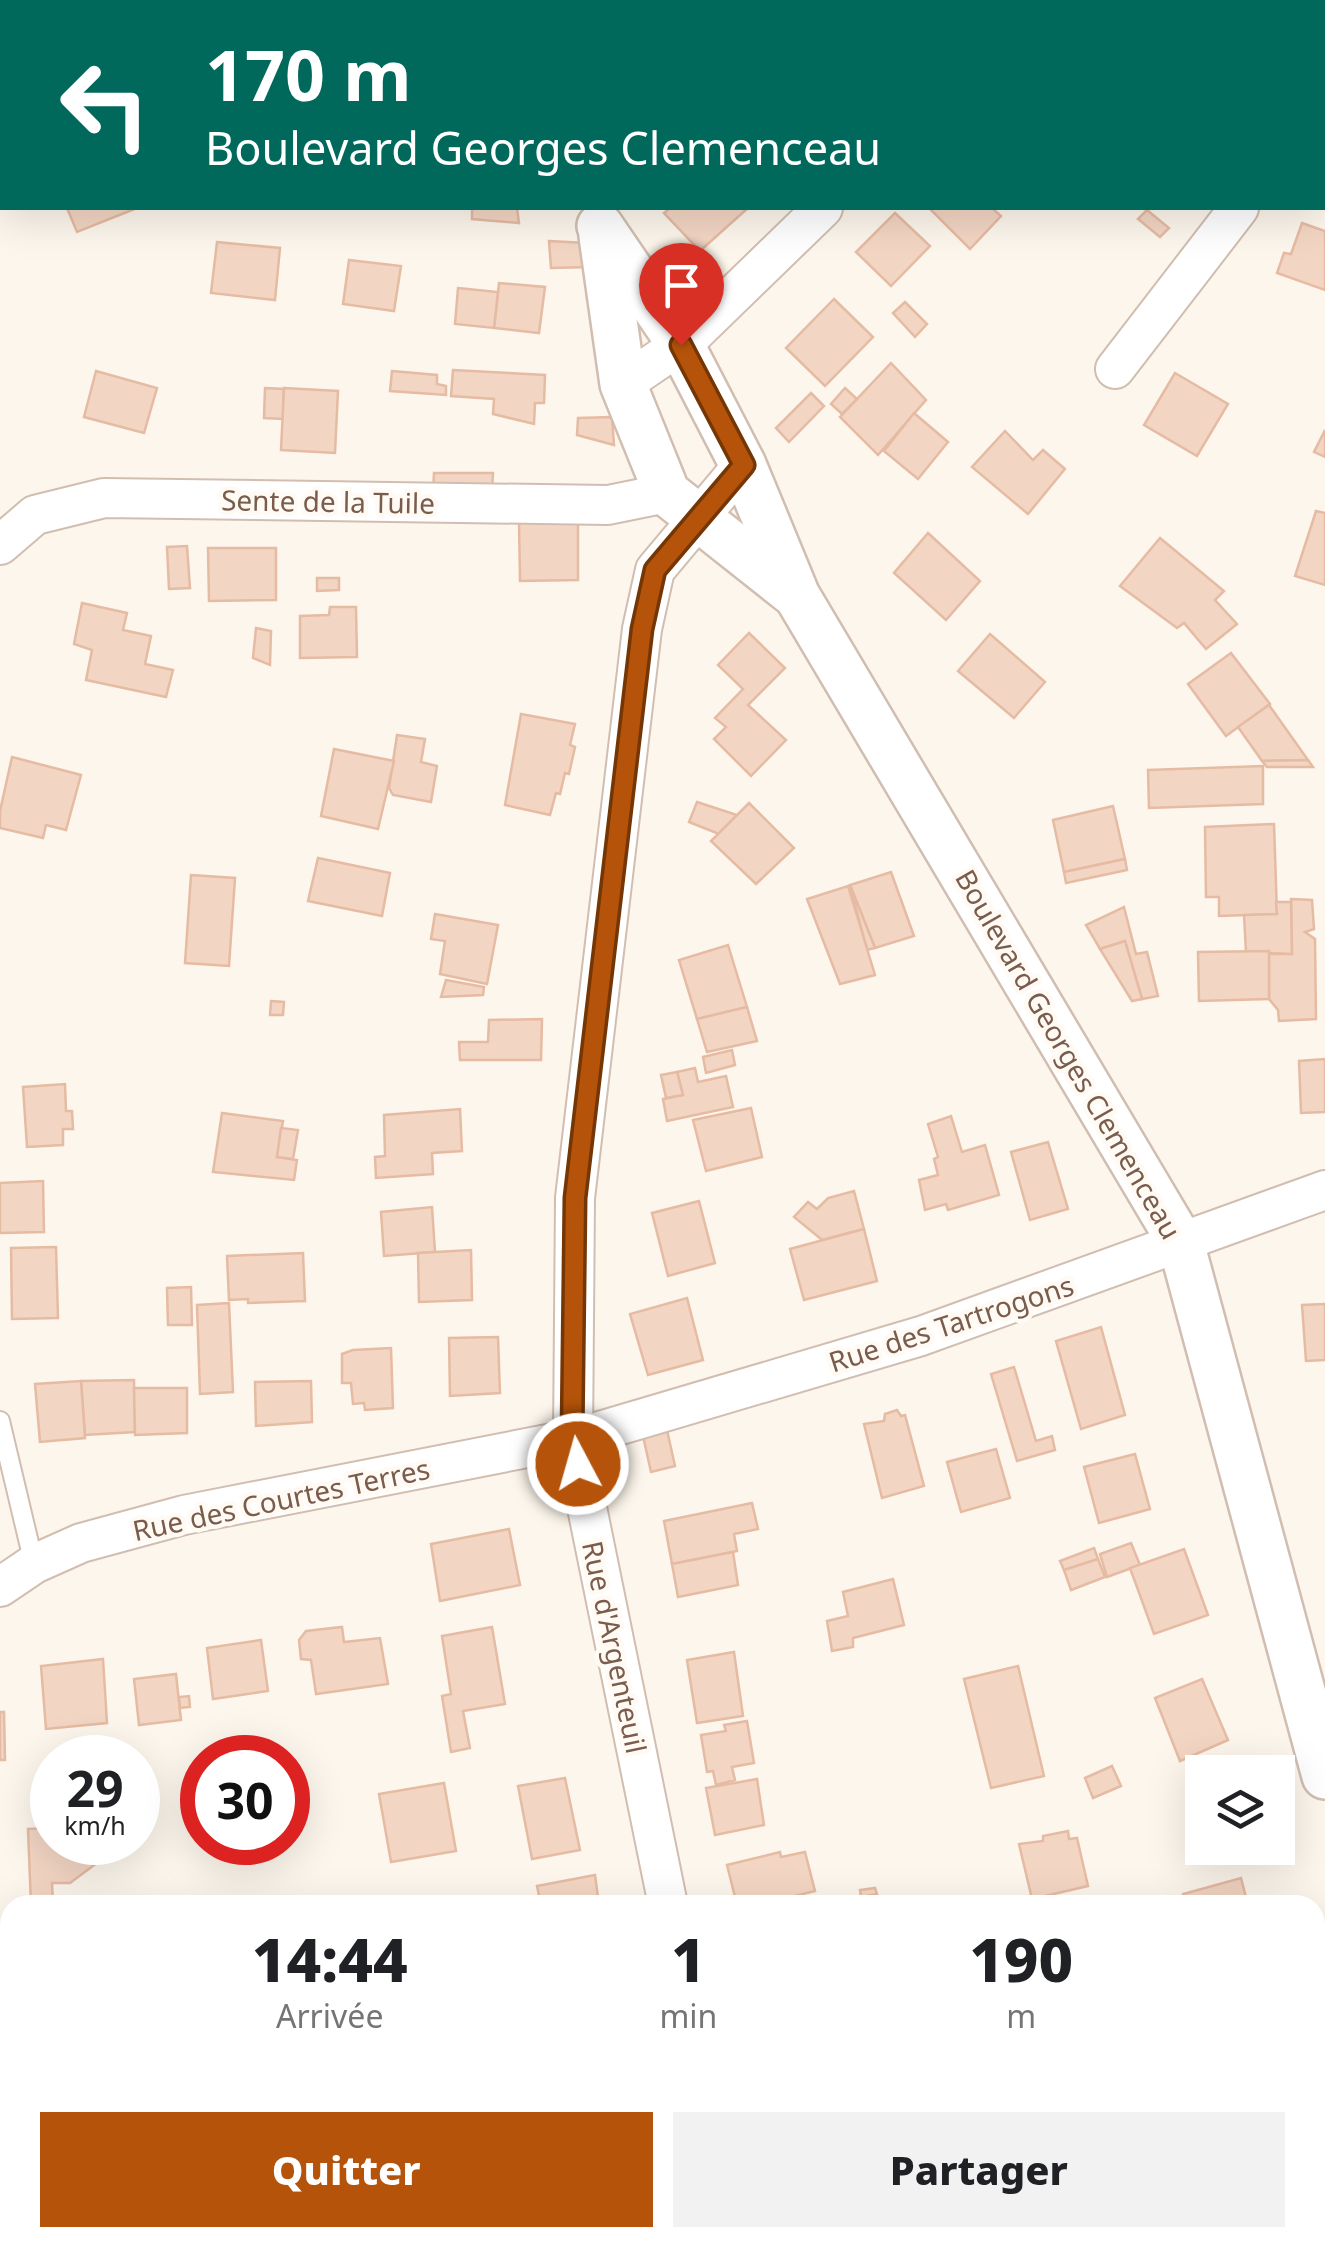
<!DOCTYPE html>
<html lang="fr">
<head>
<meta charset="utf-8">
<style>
  body { margin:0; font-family:"Noto Sans",sans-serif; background:#f2f2f2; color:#202124; height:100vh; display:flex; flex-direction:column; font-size:38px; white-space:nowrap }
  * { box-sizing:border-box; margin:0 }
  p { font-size:32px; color:#757577 }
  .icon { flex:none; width:55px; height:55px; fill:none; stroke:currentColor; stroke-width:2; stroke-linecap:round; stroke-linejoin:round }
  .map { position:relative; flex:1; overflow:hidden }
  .side { position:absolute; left:0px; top:1895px; width:1325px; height:352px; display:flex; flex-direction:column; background:#fff; border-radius:30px 30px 0 0; box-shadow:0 10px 40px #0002 }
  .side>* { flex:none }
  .banner { position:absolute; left:0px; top:0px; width:1325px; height:210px; box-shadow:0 10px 40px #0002; background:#00695c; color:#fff; overflow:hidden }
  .tools { position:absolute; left:1185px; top:1755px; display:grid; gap:20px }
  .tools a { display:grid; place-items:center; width:110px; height:110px; border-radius:0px; background:#fff; box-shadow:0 10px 40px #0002; font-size:50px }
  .speed { position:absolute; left:30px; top:1735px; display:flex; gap:20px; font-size:50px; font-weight:700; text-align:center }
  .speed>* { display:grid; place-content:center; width:130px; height:130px; border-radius:50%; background:#fff; box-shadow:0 10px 40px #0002; line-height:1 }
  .speed small { font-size:25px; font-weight:400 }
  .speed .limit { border:15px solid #d22; background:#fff; color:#111 }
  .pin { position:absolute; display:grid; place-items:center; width:85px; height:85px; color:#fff; margin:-102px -42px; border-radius:50% 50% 50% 0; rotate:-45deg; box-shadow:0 0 10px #0007 }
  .pin .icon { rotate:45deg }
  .me { position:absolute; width:110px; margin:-55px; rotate:354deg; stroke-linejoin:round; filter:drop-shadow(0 0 8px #0008) }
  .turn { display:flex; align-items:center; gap:35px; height:210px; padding:0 40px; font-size:45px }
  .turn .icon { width:130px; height:130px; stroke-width:2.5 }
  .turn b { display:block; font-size:70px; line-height:85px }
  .eta { display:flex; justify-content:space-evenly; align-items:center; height:170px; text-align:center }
  .eta b { font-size:60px; font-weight:800; line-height:70px }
  .button { display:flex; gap:20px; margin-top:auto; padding:20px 40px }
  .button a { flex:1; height:115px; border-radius:0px; background:#b45309; color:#fff; font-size:40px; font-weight:800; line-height:115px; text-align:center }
  .button a+a { background:#f2f2f2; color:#202124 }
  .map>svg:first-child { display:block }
  .building { fill:#f3d5c3; stroke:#e6bba3; stroke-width:2.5 }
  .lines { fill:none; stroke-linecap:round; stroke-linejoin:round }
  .service-casing { stroke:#d1beb0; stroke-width:22 }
  .minor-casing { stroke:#d1beb0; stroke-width:42 }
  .tertiary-casing { stroke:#d1beb0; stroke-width:50 }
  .service { stroke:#fff; stroke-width:18 }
  .minor { stroke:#fff; stroke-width:38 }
  .tertiary { stroke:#fff; stroke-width:45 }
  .route-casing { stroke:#753606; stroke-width:25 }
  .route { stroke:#b45309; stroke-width:18 }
  .labels { text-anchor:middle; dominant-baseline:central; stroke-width:9; stroke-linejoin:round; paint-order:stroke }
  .street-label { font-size:28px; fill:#7a5c4d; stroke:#fffaf3 }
</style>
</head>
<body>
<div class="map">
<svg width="1325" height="2247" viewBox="0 0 1325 2247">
  <rect width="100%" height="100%" fill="#fdf6ec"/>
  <g class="building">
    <polygon points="288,0 350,0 351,2 289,2"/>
    <polygon points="429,0 469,0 470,2 429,2"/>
    <polygon points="627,0 692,0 692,2 628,2"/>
    <polygon points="67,208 137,208 77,232"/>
    <polygon points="472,208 517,208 519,223 472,219"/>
    <polygon points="670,208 748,208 700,251 664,213"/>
    <polygon points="934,208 992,208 1001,216 970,249 931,210"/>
    <polygon points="1147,210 1169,228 1160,237 1138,219"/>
    <polygon points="895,213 930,246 891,286 856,252"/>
    <polygon points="1302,223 1325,231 1325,290 1277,273 1284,253 1291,254"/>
    <polygon points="549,241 586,243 590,267 551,268"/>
    <polygon points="217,242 280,248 275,300 211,293"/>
    <polygon points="349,260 401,266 394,311 343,304"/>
    <polygon points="499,283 545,287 539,333 494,328"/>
    <polygon points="458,288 498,292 494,328 455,324"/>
    <polygon points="834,299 873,337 825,386 786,348"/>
    <polygon points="905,302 927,324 915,337 893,313"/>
    <polygon points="891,363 926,400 878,455 840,417"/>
    <polygon points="453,370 545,375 544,403 535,403 534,424 493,414 494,399 451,396"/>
    <polygon points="96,371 157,388 144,433 84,417"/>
    <polygon points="392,371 437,375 437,384 446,386 446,395 390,391"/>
    <polygon points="1175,373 1228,404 1197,456 1144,425"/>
    <polygon points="265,388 284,389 283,419 264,418"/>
    <polygon points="284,388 338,391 335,453 281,450"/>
    <polygon points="845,388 857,399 842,414 831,404"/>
    <polygon points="811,393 824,406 789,442 776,428"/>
    <polygon points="914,413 948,442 918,479 884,451"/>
    <polygon points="612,417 614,445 577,435 578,418"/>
    <polygon points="1325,430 1325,457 1314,452"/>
    <polygon points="1005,431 1033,460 1043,450 1065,469 1028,514 972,467"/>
    <polygon points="434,473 493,473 492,492 433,492"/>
    <polygon points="1316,511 1325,513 1325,585 1295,576"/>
    <polygon points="578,521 578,580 520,581 519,522"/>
    <polygon points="928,533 980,581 946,620 894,573"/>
    <polygon points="1160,538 1224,591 1215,600 1237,624 1206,649 1184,623 1177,628 1120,586"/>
    <polygon points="187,546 190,588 169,589 167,547"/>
    <polygon points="208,548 276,548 276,600 209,601"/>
    <polygon points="317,578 339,578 339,590 317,591"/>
    <polygon points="82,603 127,613 123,630 151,636 145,664 173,670 166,697 86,680 92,650 74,644"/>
    <polygon points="330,607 356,607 357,657 300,658 300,616 329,615"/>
    <polygon points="256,628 271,631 270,665 253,658"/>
    <polygon points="749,633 785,668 748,705 786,740 751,776 714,739 726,727 715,718 743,689 718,665"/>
    <polygon points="990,634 1045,682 1014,718 958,671"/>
    <polygon points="1231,653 1270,704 1226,736 1188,684"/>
    <polygon points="1269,705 1308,760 1262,761 1238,727"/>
    <polygon points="521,714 575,724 570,745 575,747 569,774 565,773 560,794 556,793 550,815 505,805"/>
    <polygon points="397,735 425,739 421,762 437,766 431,802 393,795 389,788"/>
    <polygon points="334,749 394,761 378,829 321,816"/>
    <polygon points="12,757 81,775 66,830 46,825 43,838 0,828 0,811"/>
    <polygon points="1308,760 1313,767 1267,767 1262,761"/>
    <polygon points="1263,766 1263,804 1149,808 1148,770"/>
    <polygon points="697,802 737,815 719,834 689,822"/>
    <polygon points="749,803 794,848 756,884 711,841"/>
    <polygon points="1113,806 1125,859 1064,872 1053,820"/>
    <polygon points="1274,824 1277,914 1219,916 1219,897 1206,897 1205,827"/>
    <polygon points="318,858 390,873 382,916 308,901"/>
    <polygon points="1125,859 1127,870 1066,883 1064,872"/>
    <polygon points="891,872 914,936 875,948 850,885"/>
    <polygon points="191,875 235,878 229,966 185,963"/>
    <polygon points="850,885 875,948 867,950"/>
    <polygon points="848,886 875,975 840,984 807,899"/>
    <polygon points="1291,899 1312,900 1314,929 1305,932 1315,939 1316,1019 1279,1021 1278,1010 1269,999 1269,954 1292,954"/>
    <polygon points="1276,902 1291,902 1292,954 1246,952 1244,915 1277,914"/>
    <polygon points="1124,907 1136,954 1147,952 1158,996 1142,999 1125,941 1100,949 1086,925"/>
    <polygon points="435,914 498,925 487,984 440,974 445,941 431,939"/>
    <polygon points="1125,941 1142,999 1132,1001 1100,949"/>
    <polygon points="728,945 747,1007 697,1019 679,960"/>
    <polygon points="1269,951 1269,999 1199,1001 1198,952"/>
    <polygon points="446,980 484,987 483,995 441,997"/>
    <polygon points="271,1001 284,1002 283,1015 270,1015"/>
    <polygon points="747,1007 757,1041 707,1052 697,1019"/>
    <polygon points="542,1019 541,1060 460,1060 459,1042 488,1042 489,1020"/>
    <polygon points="732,1050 735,1065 706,1073 703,1057"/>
    <polygon points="1325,1059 1325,1112 1301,1113 1299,1061"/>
    <polygon points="695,1068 698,1082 726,1076 733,1107 667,1121 663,1099 683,1095 677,1072"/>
    <polygon points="677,1072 683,1095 666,1098 661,1075"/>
    <polygon points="65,1084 66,1111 72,1111 73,1129 63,1129 63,1145 27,1147 23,1087"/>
    <polygon points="751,1108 762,1157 706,1171 693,1120"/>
    <polygon points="460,1109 462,1151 432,1153 433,1174 376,1178 375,1157 385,1156 384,1115"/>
    <polygon points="222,1113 283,1121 277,1157 297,1160 294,1180 213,1172"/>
    <polygon points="951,1116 962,1152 985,1145 999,1195 948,1210 946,1204 925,1210 919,1180 938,1175 934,1159 938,1157 928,1124"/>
    <polygon points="281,1128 298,1130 293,1159 277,1157"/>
    <polygon points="1048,1142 1068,1209 1030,1220 1011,1152"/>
    <polygon points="43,1181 44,1232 0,1233 0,1183"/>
    <polygon points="854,1191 864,1229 822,1240 794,1217 808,1202 817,1209 828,1198"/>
    <polygon points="699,1201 715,1263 668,1276 652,1213"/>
    <polygon points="432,1207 435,1252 384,1256 381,1212"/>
    <polygon points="864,1229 877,1281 804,1300 790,1249"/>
    <polygon points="56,1247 58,1318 12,1319 11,1248"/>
    <polygon points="471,1250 472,1300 419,1302 418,1253"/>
    <polygon points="303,1253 305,1301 248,1303 248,1299 229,1300 227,1256"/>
    <polygon points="191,1287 192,1325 168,1325 167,1288"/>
    <polygon points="687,1298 703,1360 648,1375 630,1314"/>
    <polygon points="229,1303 233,1392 200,1394 197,1305"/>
    <polygon points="1325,1304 1325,1360 1306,1361 1302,1305"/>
    <polygon points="1101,1327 1125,1415 1081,1429 1056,1341"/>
    <polygon points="498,1337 500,1393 450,1396 449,1338"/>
    <polygon points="391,1348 393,1408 365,1410 364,1403 353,1404 351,1383 342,1383 342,1354 353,1350"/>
    <polygon points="1014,1367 1036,1441 1052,1436 1055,1450 1017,1461 991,1374"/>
    <polygon points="134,1380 135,1432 85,1435 81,1381"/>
    <polygon points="81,1381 85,1438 40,1442 35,1384"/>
    <polygon points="311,1381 312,1422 256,1426 255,1382"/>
    <polygon points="134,1388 187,1388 187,1433 135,1435"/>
    <polygon points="897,1410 901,1416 905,1415 924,1486 882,1498 864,1424 884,1421 885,1414"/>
    <polygon points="667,1430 675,1466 651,1472 643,1436"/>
    <polygon points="996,1449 1010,1498 961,1512 947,1462"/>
    <polygon points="1135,1454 1150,1509 1099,1523 1084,1467"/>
    <polygon points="752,1503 758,1529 734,1534 737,1551 672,1564 664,1521"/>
    <polygon points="509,1529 520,1585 440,1601 431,1544"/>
    <polygon points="1131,1543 1140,1565 1107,1577 1100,1554"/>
    <polygon points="1094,1548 1098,1559 1064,1570 1060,1561"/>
    <polygon points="1184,1549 1208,1615 1154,1634 1130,1568"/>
    <polygon points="733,1552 738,1585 678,1597 672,1564"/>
    <polygon points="1098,1559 1105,1577 1071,1590 1064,1570"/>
    <polygon points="893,1579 904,1625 853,1638 853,1647 832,1651 827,1621 848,1616 843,1592"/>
    <polygon points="342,1627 344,1642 380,1638 388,1684 316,1694 311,1660 301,1659 299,1640 306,1631"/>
    <polygon points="492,1627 505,1704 463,1711 470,1748 451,1752 442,1696 451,1694 442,1636"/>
    <polygon points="261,1640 268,1691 213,1699 207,1648"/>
    <polygon points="734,1652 743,1716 697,1723 687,1660"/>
    <polygon points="103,1659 107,1723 46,1729 41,1666"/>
    <polygon points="1018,1666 1044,1776 991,1788 964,1679"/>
    <polygon points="176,1674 181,1720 139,1725 134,1679"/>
    <polygon points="1202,1679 1228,1740 1180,1761 1155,1698"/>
    <polygon points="189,1696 190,1707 180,1708 179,1697"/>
    <polygon points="0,1712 4,1712 5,1760 0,1760"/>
    <polygon points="747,1721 754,1763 732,1767 735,1780 716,1785 713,1771 707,1772 701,1735 726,1731 724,1725"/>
    <polygon points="1112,1766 1121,1786 1093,1798 1085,1778"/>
    <polygon points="565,1778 580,1850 532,1859 518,1786"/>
    <polygon points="757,1779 764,1825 715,1835 706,1788"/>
    <polygon points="444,1783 456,1851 391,1862 379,1794"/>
    <polygon points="52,1828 52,1842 96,1842 97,1863 70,1883 52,1883 53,1905 31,1905 28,1829"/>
    <polygon points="1068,1831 1069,1839 1077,1838 1088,1886 1032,1899 1019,1844 1043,1841 1043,1836"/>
    <polygon points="780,1852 781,1857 805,1852 815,1891 758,1905 737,1905 727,1865"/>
    <polygon points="595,1875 599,1905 541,1905 537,1886"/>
    <polygon points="1241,1878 1248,1905 1186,1905 1183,1894"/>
    <polygon points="875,1888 877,1894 861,1897 860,1890"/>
    <polygon points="886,1898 888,1905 848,1905"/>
    <polygon points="0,1996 7,1996 7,2015 0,2016"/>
    <polygon points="10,2048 10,2105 0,2106 0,2049"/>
    <polygon points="10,2133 10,2189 0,2189 0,2134"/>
    <polygon points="1318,2152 1325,2190 1325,2219 1315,2220 1315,2153"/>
    <rect x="160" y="2238" width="16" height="9"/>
    <polygon points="235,2238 277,2238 278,2247 236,2247"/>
    <polygon points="305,2238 343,2238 344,2247 305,2247"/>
    <polygon points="343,2238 383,2238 384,2247 344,2247"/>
    <polygon points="418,2238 462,2238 463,2247 418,2247"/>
    <polygon points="462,2238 481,2238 481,2242 463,2245"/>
    <polygon points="830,2238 842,2238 844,2247 811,2247 810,2241"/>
    <polygon points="913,2238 956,2238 957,2239 915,2247"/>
    <polygon points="1170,2238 1227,2238 1230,2247 1172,2247"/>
  </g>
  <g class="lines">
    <defs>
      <polyline id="service" points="0,1421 34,1564"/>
      <g id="minor">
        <polyline points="1303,2 1314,0"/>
        <polyline points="1322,98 1325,94"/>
        <polyline points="1115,369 1239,208"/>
        <polyline points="623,384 686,341 823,208"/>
        <polyline points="0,545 35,515 104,498 608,505 667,493"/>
        <polyline points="0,1587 34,1564 81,1543 184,1515 573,1439 921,1336 1325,1190"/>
        <polyline points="668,1905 573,1439 575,1198 642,629 655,570 743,465"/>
        <polyline points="719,2238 720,2247"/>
      </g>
      <g id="tertiary">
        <polyline points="520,0 521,2"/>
        <polyline points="600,226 681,345 743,465 797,596 1181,1243 1325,1776"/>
        <polyline points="602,236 623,384 667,493 792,592"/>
      </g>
    </defs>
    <use href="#service" class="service-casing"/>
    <use href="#minor" class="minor-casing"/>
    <use href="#tertiary" class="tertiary-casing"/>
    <use href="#service" class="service"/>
    <use href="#minor" class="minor"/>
    <use href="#tertiary" class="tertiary"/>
  </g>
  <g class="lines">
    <defs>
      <polyline id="route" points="578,1464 572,1439 575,1198 642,629 655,570 744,465 681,345"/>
    </defs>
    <use href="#route" class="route-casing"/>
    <use href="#route" class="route"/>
  </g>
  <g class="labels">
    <g class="street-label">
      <text transform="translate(328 501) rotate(1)">Sente de la Tuile</text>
      <text transform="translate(1069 1054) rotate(60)">Boulevard Georges Clemenceau</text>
      <text transform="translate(951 1323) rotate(-18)">Rue des Tartrogons</text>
      <text transform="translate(281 1499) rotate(-12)">Rue des Courtes Terres</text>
      <text transform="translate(615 1647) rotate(78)">Rue d'Argenteuil</text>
    </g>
  </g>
</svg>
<div class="tools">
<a><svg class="icon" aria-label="layers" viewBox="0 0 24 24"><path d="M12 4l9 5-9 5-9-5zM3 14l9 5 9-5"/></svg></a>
</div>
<div class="speed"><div>29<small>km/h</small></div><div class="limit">30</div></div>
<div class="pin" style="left:681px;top:345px;background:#d93025"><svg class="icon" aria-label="arrive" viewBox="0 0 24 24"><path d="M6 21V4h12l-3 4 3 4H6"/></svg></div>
<svg class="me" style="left:578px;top:1464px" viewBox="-20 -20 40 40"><circle r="17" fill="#b45309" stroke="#fff" stroke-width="3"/><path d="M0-11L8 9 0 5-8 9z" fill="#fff"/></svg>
<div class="banner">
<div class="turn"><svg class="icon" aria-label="left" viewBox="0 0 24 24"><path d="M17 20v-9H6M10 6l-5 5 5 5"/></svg><div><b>170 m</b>Boulevard Georges Clemenceau</div></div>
</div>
<section class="side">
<div class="eta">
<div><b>14:44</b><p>Arrivée</p></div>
<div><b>1</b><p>min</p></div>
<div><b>190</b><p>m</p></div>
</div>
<div class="button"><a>Quitter</a><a>Partager</a></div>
</section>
</div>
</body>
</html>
